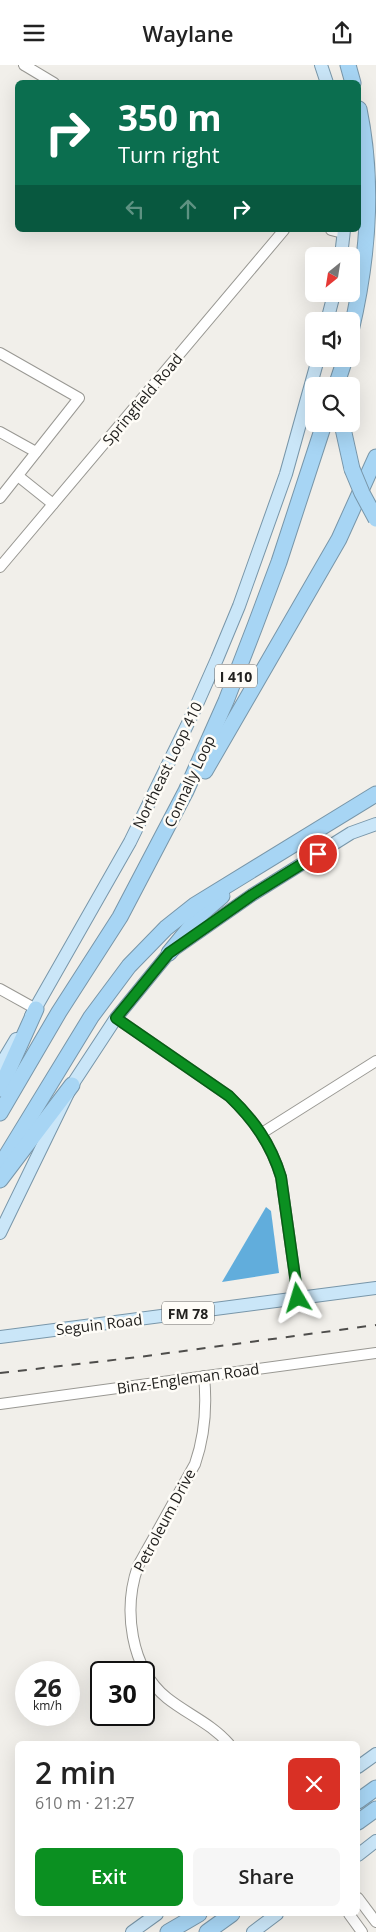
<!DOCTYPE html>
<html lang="en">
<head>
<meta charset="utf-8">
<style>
  body { margin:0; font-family:"Open Sans",sans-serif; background:#f6f6f6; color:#222; height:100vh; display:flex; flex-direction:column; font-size:19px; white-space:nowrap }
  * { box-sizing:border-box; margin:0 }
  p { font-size:16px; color:#767676 }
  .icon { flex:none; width:28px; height:28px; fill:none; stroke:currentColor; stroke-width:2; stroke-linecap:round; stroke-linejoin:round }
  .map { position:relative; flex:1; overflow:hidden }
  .panel { position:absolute; left:15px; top:1676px; width:345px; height:175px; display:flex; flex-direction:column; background:#fff; border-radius:8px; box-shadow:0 5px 20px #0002 }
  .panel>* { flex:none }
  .banner { position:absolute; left:15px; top:15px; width:346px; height:152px; border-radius:8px; box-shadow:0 5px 20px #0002; background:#0b6e4f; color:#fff; overflow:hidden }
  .needle { width:32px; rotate:210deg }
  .fabs { position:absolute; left:305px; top:182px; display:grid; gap:10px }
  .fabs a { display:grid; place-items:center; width:55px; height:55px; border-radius:8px; background:#fff; box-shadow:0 5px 20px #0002; font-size:25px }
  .speed { position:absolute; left:15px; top:1596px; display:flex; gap:10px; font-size:25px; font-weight:700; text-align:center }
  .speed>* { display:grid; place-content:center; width:65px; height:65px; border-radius:50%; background:#fff; box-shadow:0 5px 20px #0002; line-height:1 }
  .speed small { font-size:12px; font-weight:400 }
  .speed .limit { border:2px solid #111; border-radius:8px; background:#fff; color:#111 }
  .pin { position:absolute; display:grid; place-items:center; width:42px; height:42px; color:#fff; margin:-21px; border:2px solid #fff; border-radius:50%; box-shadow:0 1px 5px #0007 }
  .me { position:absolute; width:55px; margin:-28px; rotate:353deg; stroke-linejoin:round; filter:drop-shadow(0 0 4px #0008) }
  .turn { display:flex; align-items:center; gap:18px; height:105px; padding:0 20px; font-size:22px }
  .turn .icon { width:65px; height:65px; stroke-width:2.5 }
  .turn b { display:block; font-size:35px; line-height:42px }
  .lanes { display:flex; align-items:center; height:48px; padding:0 20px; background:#0003; justify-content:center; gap:25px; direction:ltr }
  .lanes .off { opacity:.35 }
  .round { display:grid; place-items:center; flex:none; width:52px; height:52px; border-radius:8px; background:#f6f6f6 }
  .head { display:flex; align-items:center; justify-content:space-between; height:85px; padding:0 20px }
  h1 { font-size:30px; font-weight:600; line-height:38px }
  .primary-button { display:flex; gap:10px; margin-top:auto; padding:10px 20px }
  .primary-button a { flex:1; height:58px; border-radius:8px; background:#0b9021; color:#fff; font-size:20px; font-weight:600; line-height:58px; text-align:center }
  .primary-button a+a { background:#f6f6f6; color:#222 }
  header { display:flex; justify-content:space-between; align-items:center; height:65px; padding:0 20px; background:#fff; font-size:22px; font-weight:600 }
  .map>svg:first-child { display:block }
  .water { fill:#61addc }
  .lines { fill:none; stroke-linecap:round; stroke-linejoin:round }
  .minor-casing { stroke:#999893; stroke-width:12 }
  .major-casing { stroke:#7896a9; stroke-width:14 }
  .highway-casing { stroke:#7896a9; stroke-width:17 }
  .minor { stroke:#fff; stroke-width:10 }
  .major { stroke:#cae6f8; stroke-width:12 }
  .highway { stroke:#a7d5f4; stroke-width:15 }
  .rail { stroke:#4e4d4b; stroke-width:2; stroke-dasharray:9 9; stroke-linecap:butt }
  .highway-bridge-casing { stroke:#7896a9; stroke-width:17; stroke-linecap:butt }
  .highway-bridge { stroke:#a7d5f4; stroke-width:15 }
  .route-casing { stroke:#075e15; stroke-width:12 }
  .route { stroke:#0b9021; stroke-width:9 }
  .labels { text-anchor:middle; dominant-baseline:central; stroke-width:5; stroke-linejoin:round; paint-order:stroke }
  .shield { fill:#fefcf7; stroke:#646360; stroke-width:1 }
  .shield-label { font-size:14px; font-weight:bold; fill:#22211f }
  .street-label { font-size:15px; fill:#22211f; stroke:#fefcf7 }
</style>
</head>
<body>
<header><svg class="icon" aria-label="menu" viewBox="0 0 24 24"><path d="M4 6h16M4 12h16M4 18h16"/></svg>Waylane<svg class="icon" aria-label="share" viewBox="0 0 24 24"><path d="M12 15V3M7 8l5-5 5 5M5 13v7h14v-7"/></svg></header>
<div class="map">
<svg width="376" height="1867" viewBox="0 0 376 1867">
  <rect width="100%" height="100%" fill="#f1efea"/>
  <polygon class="water" points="266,1142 271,1146 279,1208 222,1217"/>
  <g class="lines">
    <defs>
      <g id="minor">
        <polyline points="24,0 54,18"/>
        <polyline points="331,165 343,168"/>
        <polyline points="0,288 79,333 0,433"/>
        <polyline points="0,367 36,387"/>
        <polyline points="18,411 53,439"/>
        <polyline points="0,502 284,165"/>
        <polyline points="0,924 36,944"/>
        <path d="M 116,953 L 229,1031 C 254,1055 271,1079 281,1112 L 298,1233"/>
        <polyline points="262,1068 376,996"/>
        <path d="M 204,1311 C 207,1341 205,1370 195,1399 L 138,1501 C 123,1544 130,1603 167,1633 C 187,1649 212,1659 229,1679"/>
        <polyline points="0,1339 376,1288"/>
        <polyline points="358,1833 376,1857"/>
        <polyline points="349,1849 362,1867"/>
      </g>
      <g id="major">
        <polyline points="321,0 327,18"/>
        <polyline points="341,191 344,165"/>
        <polyline points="327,256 334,229"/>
        <polyline points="31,951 130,777 194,646 217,594 239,541 286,409 318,294"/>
        <polyline points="0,1001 16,974"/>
        <polyline points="0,1168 72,1020 116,953 169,888 252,830 351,768 376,759"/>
        <polyline points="0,1272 376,1223"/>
        <polyline points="358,1702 376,1689"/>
        <polyline points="358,1790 376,1776"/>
        <polyline points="132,1867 157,1849"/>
        <polyline points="253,1867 277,1849"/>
      </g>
      <g id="highway">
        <polyline points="348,0 353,18"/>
        <path d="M 351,266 C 368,194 374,116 359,44"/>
        <polyline points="336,321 345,294"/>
        <polyline points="342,359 352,404"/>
        <polyline points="205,706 339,474 376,392"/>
        <polyline points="169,888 201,849 222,831"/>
        <polyline points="0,1024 36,944"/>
        <polyline points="0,1048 59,947 120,852 186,726 226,636 255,561 279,497 324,359"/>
        <polyline points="0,1101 91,952 129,901 166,863 195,840 376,729"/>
        <polyline points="0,1115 72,1020"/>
        <polyline points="358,1736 376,1723"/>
        <polyline points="358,1757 376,1744"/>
        <polyline points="168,1867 199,1849"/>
        <polyline points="207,1867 232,1849"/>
      </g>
    </defs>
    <use href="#minor" class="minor-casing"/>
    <use href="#major" class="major-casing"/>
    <use href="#highway" class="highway-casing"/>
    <use href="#minor" class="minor"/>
    <use href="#major" class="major"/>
    <use href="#highway" class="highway"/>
    <polyline class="rail" points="0,1308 139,1292 376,1260"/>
    <defs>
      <polyline id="highway-bridge" points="352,404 362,428 376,454"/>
    </defs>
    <use href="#highway-bridge" class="highway-bridge-casing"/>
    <use href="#highway-bridge" class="highway-bridge"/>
  </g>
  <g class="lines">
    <defs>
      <path id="route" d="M 298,1233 L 281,1112 C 271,1079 254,1055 229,1031 L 116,953 L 169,888 L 252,830 L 318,789"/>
    </defs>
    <use href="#route" class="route-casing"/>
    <use href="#route" class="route"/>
  </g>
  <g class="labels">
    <g class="shield">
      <rect x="215" y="599.5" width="42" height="23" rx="4"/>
      <rect x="162" y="1236.5" width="52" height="23" rx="4"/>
    </g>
    <g class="shield-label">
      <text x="236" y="611">I 410</text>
      <text x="188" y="1248">FM 78</text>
    </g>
    <g class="street-label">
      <text transform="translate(142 334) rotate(-50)">Springfield Road</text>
      <text transform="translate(167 700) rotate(-64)">Northeast Loop 410</text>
      <text transform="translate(189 716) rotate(-65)">Connally Loop</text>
      <text transform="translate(99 1259) rotate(-7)">Seguin Road</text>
      <text transform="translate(188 1313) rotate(-8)">Binz-Engleman Road</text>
      <text transform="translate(164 1455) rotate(-62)">Petroleum Drive</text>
    </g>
  </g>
</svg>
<div class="fabs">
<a><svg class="needle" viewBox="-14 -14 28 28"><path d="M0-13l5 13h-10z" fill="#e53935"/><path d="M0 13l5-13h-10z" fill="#767676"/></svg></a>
<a><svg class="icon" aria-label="sound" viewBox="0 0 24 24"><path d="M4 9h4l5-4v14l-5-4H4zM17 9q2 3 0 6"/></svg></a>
<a><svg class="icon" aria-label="search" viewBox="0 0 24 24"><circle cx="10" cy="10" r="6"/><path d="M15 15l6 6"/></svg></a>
</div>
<div class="speed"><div>26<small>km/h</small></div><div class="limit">30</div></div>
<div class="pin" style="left:318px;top:789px;background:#d93025"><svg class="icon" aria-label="arrive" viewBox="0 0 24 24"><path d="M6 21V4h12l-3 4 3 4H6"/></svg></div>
<svg class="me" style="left:298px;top:1233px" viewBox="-20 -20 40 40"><path d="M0-17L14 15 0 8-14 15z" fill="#0b9021" stroke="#fff" stroke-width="4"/></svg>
<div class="banner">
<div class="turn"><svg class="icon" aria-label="right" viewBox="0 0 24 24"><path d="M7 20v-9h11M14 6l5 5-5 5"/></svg><div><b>350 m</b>Turn right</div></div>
<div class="lanes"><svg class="icon off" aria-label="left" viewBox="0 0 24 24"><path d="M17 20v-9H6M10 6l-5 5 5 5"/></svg><svg class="icon off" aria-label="ahead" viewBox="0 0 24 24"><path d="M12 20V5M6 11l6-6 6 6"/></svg><svg class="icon" aria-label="right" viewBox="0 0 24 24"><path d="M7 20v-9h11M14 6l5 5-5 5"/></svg></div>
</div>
<section class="panel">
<div class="head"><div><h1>2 min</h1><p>610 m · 21:27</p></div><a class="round" style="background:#d93025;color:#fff"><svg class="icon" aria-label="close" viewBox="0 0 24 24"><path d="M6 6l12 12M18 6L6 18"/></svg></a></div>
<div class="primary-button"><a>Exit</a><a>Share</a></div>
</section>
</div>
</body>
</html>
